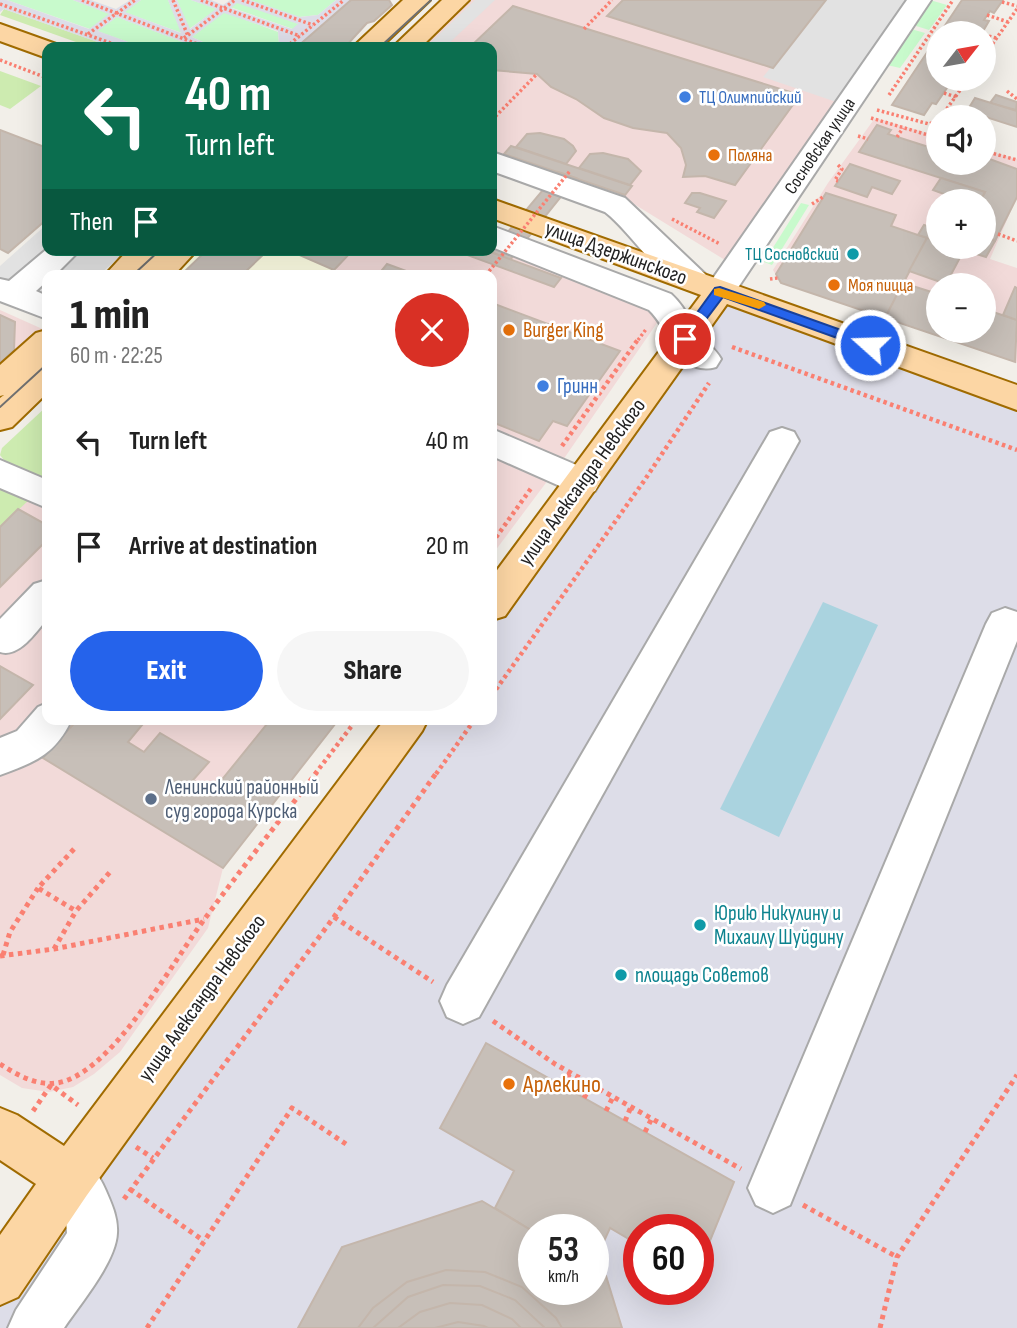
<!DOCTYPE html>
<html lang="en">
<head>
<meta charset="utf-8">
<style>
  body { margin:0; font-family:"Sofia Sans Condensed",sans-serif; background:#f6f6f6; color:#222; height:100vh; display:flex; flex-direction:column; font-size:26px; white-space:nowrap }
  * { box-sizing:border-box; margin:0 }
  p { font-size:23px; color:#767676 }
  .icon { flex:none; width:38px; height:38px; fill:none; stroke:currentColor; stroke-width:2; stroke-linecap:round; stroke-linejoin:round }
  .map { position:relative; flex:1; overflow:hidden }
  .side { position:absolute; left:42px; top:270px; width:455px; height:455px; display:flex; flex-direction:column; background:#fff; border-radius:14px; box-shadow:0 7px 28px #0002 }
  .side>* { flex:none }
  .guide { position:absolute; left:42px; top:42px; width:455px; height:214px; border-radius:14px; box-shadow:0 7px 28px #0002; background:#0b6e4f; color:#fff; overflow:hidden }
  .needle { width:46px; rotate:59deg }
  .fabs { position:absolute; left:926px; top:21px; display:grid; gap:14px }
  .fabs a { display:grid; place-items:center; width:70px; height:70px; border-radius:50%; background:#fff; box-shadow:0 7px 28px #0002; font-size:35px }
  .speed { position:absolute; left:518px; top:1214px; display:flex; gap:14px; font-size:35px; font-weight:700; text-align:center }
  .speed>* { display:grid; place-content:center; width:91px; height:91px; border-radius:50%; background:#fff; box-shadow:0 7px 28px #0002; line-height:1 }
  .speed small { font-size:18px; font-weight:400 }
  .speed .limit { border:10px solid #d22; background:#fff; color:#111 }
  .pin { position:absolute; display:grid; place-items:center; width:60px; height:60px; color:#fff; margin:-30px; border:4px solid #fff; border-radius:50%; box-shadow:0 2px 7px #0007 }
  .me { position:absolute; width:77px; margin:-38px; rotate:290deg; stroke-linejoin:round; filter:drop-shadow(0 0 5px #0008) }
  .turn { display:flex; align-items:center; gap:24px; height:147px; padding:0 28px; font-size:32px }
  .turn .icon { width:91px; height:91px; stroke-width:2.5 }
  .turn b { display:block; font-size:49px; line-height:60px }
  .then { display:flex; align-items:center; height:66px; padding:0 28px; background:#0003; gap:14px; font-size:26px }
  .round { display:grid; place-items:center; flex:none; width:74px; height:74px; border-radius:37px; background:#f6f6f6 }
  .head { display:flex; align-items:center; justify-content:space-between; height:119px; padding:0 28px }
  h1 { font-size:42px; font-weight:800; line-height:52px }
  .primary-button { display:flex; gap:14px; margin-top:auto; padding:14px 28px }
  .primary-button a { flex:1; height:80px; border-radius:42px; background:#2563eb; color:#fff; font-size:28px; font-weight:800; line-height:80px; text-align:center }
  .primary-button a+a { background:#f6f6f6; color:#222 }
  ul { padding:0; list-style:none }
  li { display:flex; align-items:center; gap:21px; height:105px; padding:0 28px }
  li div { flex:1 }
  li b { display:block; font-size:26px }
  li em { font-style:normal }
  .map>svg:first-child { display:block }
  .commercial { fill:#f2dad9; fill-rule:evenodd }
  .education { fill:#ffffe5 }
  .grass { fill:#cdebb0 }
  .park { fill:#c8facc }
  .parking { fill:#e2e2e2 }
  .plaza { fill:#dddde8; fill-rule:evenodd }
  .water { fill:#aad3df }
  .building { fill:#c7bfb8; stroke:#c4b6ab; stroke-width:2 }
  .lines { fill:none; stroke-linecap:round; stroke-linejoin:round }
  .minor-casing { stroke:#a9a9a9; stroke-width:4 }
  .major-casing { stroke:#a06b00; stroke-width:4 }
  .path-far2 { stroke:#fa8072; stroke-width:3.5; stroke-dasharray:2.5 2.5; stroke-linecap:butt }
  .path-far1 { stroke:#fa8072; stroke-width:4.5; stroke-dasharray:3.5 3.5; stroke-linecap:butt }
  .path { stroke:#fa8072; stroke-width:5; stroke-dasharray:4.5 4.5; stroke-linecap:butt }
  .minor { fill:#fff; fill-rule:evenodd }
  .major { fill:#fcd6a4; fill-rule:evenodd }
  .tram { stroke:#707070; stroke-width:2 }
  .path-bridge { stroke:#fa8072; stroke-width:3.5; stroke-dasharray:2.5 2.5; stroke-linecap:butt }
  .route { fill:#2563eb; stroke:#184099; stroke-width:2 }
  .slow { fill:#f59e0b }
  .shop-dot { fill:#3f7fe0; stroke:#fff; stroke-width:2.5 }
  .food-dot { fill:#e8710a; stroke:#fff; stroke-width:2.5 }
  .culture-dot { fill:#0f9aa8; stroke:#fff; stroke-width:2.5 }
  .service-dot { fill:#5c6f8a; stroke:#fff; stroke-width:2.5 }
  .labels { text-anchor:middle; dominant-baseline:central; stroke-width:5; stroke-linejoin:round; paint-order:stroke }
  .far-shop-label { font-size:18px; fill:#366cbe; stroke:#fff; text-anchor:start }
  .far-street-label { font-size:18px; fill:#222; stroke:#fff }
  .far-food-label { font-size:18px; fill:#c56008; stroke:#fff; text-anchor:start }
  .far-culture-label { font-size:18px; fill:#0d838f; stroke:#fff; text-anchor:end }
  .street-label { font-size:21px; fill:#222; stroke:#fff }
  .food-label { font-size:21px; fill:#c56008; stroke:#fff; text-anchor:start }
  .shop-label { font-size:21px; fill:#366cbe; stroke:#fff; text-anchor:start }
  .service-label { font-size:21px; fill:#4e5e75; stroke:#fff; text-anchor:start }
  .culture-label { font-size:21px; fill:#0d838f; stroke:#fff; text-anchor:start }
  .near-food-label { font-size:24px; fill:#c56008; stroke:#fff; text-anchor:start }
</style>
</head>
<body>
<div class="map">
<svg width="1017" height="1328" viewBox="0 0 1017 1328">
  <rect width="100%" height="100%" fill="#f2efe9"/>
  <g class="commercial">
    <polygon points="457,0 919,0 738,268 629,201 492,152 492,47 406,47"/>
    <path d="M 875,118 L 938,136 L 938,163 L 984,163 L 984,150 L 1017,159 L 1017,197 L 990,259 L 1017,268 L 1017,363 L 781,283 L 773,270 L 828,183 ZM 938,201 L 984,201 L 984,247 L 938,247 ZM 938,285 L 984,285 L 984,331 L 938,331 Z"/>
    <polygon points="492,246 651,304 659,320 563,460 492,555 492,275 349,275 288,250 492,250"/>
    <polygon points="0,310 47,331 47,338 0,381"/>
    <polygon points="47,482 47,719 339,719 223,868 208,928 120,1052 94,1074 73,1087 49,1092 22,1088 0,1075 0,527"/>
  </g>
  <polygon class="education" points="196,250 288,250 349,275 169,275"/>
  <g class="grass">
    <polygon points="4,9 112,47 90,47 0,15"/>
    <polygon points="0,71 41,86 10,109 0,105"/>
    <polygon points="47,406 47,482 7,464 0,455 2,448"/>
    <polygon points="0,486 30,499 0,527"/>
  </g>
  <g class="park">
    <polygon points="7,0 73,0 110,14 90,29"/>
    <polygon points="141,0 168,0 182,33 124,12"/>
    <polygon points="177,0 191,0 217,9 189,29"/>
    <polygon points="250,0 336,0 318,15 299,17"/>
    <polygon points="930,0 947,5 929,30 913,25"/>
    <polygon points="237,2 299,24 293,29 230,7"/>
    <polygon points="224,12 278,32 279,44 275,47 214,47 192,37"/>
    <polygon points="117,17 196,47 142,47 97,31"/>
    <polygon points="911,29 925,33 900,68 887,65"/>
    <polygon points="801,203 809,205 772,265 764,262"/>
  </g>
  <g class="parking">
    <polygon points="475,0 495,0 445,47 426,47"/>
    <polygon points="826,0 919,0 848,106 763,77"/>
    <polygon points="47,224 47,250 127,250 99,275 47,275 47,299 0,278 0,266"/>
  </g>
  <g class="plaza">
    <path d="M 0,0 L 7,0 L 89,29 L 109,14 L 73,0 L 91,0 L 116,9 L 130,0 L 141,0 L 125,12 L 181,33 L 168,0 L 147,0 L 177,0 L 190,29 L 216,9 L 191,0 L 211,0 L 223,5 L 230,0 L 250,0 L 300,17 L 318,15 L 336,0 L 351,0 L 297,47 L 275,47 L 279,44 L 278,31 L 224,13 L 192,37 L 214,47 L 196,47 L 117,17 L 98,31 L 142,47 L 112,47 L 4,9 L 0,12 ZM 237,3 L 298,24 L 292,29 L 231,8 Z"/>
    <path d="M 712,279 L 1017,388 L 1017,1328 L 0,1328 L 0,1295 L 404,719 L 492,719 L 492,594 ZM 534,1230 L 593,1230 L 593,1290 L 534,1290 ZM 639,1230 L 698,1230 L 698,1290 L 639,1290 Z"/>
  </g>
  <polygon class="water" points="823,602 878,625 779,837 720,809"/>
  <g class="building">
    <polygon points="351,0 389,0 392,5 374,21 367,23 346,46 297,47"/>
    <polygon points="623,0 826,0 773,68 607,16"/>
    <polygon points="962,0 1003,0 994,13 990,11 984,20 989,21 982,33 940,33"/>
    <polygon points="513,6 584,28 800,95 735,185 705,176 683,177 686,165 681,148 667,133 633,128 604,118 576,99 551,87 537,74 492,70 492,47 470,47"/>
    <polygon points="938,36 938,79 953,79 936,104 932,103 924,115 892,105"/>
    <polygon points="996,95 1017,102 1016,110 990,103"/>
    <polygon points="975,98 1017,111 1017,127 967,111"/>
    <polygon points="877,125 891,130 888,134 938,150 938,163 984,163 984,157 1017,169 1017,197 995,241 984,237 984,201 980,201 985,192 859,152"/>
    <polygon points="0,130 47,148 47,219 8,253 0,249"/>
    <polygon points="540,133 564,139 573,146 576,151 566,164 516,147 527,134"/>
    <polygon points="511,146 632,186 625,195 504,154"/>
    <polygon points="603,153 628,159 641,171 630,185 579,168 590,154"/>
    <polygon points="850,164 900,181 892,194 872,187 867,197 835,186"/>
    <polygon points="558,172 576,178 510,260 491,252"/>
    <polygon points="941,178 985,192 980,201 963,201 933,190"/>
    <polygon points="692,193 700,193 726,201 714,218 697,212 700,208 685,203"/>
    <polygon points="826,193 896,215 891,226 927,238 885,318 781,283 776,274"/>
    <polygon points="924,225 938,229 938,241 918,235"/>
    <polygon points="984,237 995,241 986,257 954,247 984,247"/>
    <polygon points="927,238 938,241 938,247 964,250 946,284 909,271"/>
    <polygon points="207,250 268,250 242,275 181,275"/>
    <polygon points="288,250 353,250 334,270"/>
    <polygon points="454,250 485,250 561,278 554,287"/>
    <polygon points="387,264 417,275 378,275"/>
    <polygon points="903,283 938,294 938,331 984,331 984,309 1017,320 1015,362 885,318"/>
    <polygon points="1015,287 1017,288 1017,320 1003,315"/>
    <polygon points="492,303 620,351 567,426 553,421 539,441 492,422"/>
    <polygon points="0,315 15,322 14,350 0,363"/>
    <polygon points="18,509 47,525 47,540 0,587 0,527"/>
    <polygon points="0,666 33,685 0,719"/>
    <polygon points="78,719 147,719 128,742 144,752 160,733 209,762 193,780 212,792 271,719 339,719 223,868 43,758"/>
    <polygon points="486,1043 734,1182 698,1270 698,1230 639,1230 639,1245 610,1228 593,1265 593,1230 534,1232 495,1208 514,1171 440,1128"/>
    <polygon points="482,1201 534,1232 534,1290 593,1290 593,1268 606,1276 622,1328 298,1328 342,1247"/>
    <polygon points="446,1270 485,1272 522,1287 556,1318 562,1328 358,1328 373,1308 407,1282"/>
    <polygon points="443,1285 480,1286 515,1300 545,1328 373,1328 408,1297"/>
    <polygon points="450,1303 482,1305 512,1319 521,1328 398,1328 420,1312"/>
    <polygon points="458,1322 484,1326 488,1328 435,1328"/>
  </g>
  <g class="lines">
    <defs>
      <g id="minor">
        <polygon points="907,0 931,0 731,298 720,301 709,298 705,291 709,284"/>
        <path d="M 492,152 L 625,198 L 705,274 L 709,281 L 705,288 C 697,290 691,292 684,288 C 655,274 631,232 605,212 L 492,171 Z"/>
        <path d="M 492,226 L 671,294 C 686,308 687,317 698,333 C 705,342 715,348 721,359 L 716,367 C 679,378 670,329 649,310 L 492,247 Z"/>
        <polygon points="47,249 80,250 55,275 47,275 47,281 36,291 47,296 47,319 0,301 0,279 9,281"/>
        <polygon points="782,428 794,432 799,441 479,1017 463,1024 447,1017 440,1001 447,985 770,432"/>
        <polygon points="492,429 595,473 600,482 595,491 583,495 571,491 492,456"/>
        <polygon points="0,460 47,480 47,508 0,488"/>
        <path d="M 47,580 L 47,619 C 36,632 19,658 0,652 L 0,619 L 34,584 Z"/>
        <polygon points="1005,608 1017,612 1017,641 790,1205 773,1213 756,1205 748,1188 986,624 992,613"/>
        <path d="M 47,703 L 47,719 L 72,719 C 55,755 35,762 0,775 L 0,738 L 17,731 L 38,707 Z"/>
        <path d="M 70,1153 C 89,1162 98,1172 106,1191 C 112,1205 118,1218 117,1233 C 116,1262 80,1304 64,1328 L 8,1328 L 16,1310 L 67,1233 C 67,1211 54,1198 45,1178 L 53,1161 Z"/>
      </g>
      <g id="major">
        <polygon points="403,0 430,0 381,47 353,47"/>
        <polygon points="442,0 469,0 421,47 393,47"/>
        <polygon points="0,24 56,44 58,47 47,47 47,58 0,41"/>
        <polygon points="492,199 1017,385 1017,410 727,304 505,616 492,620 492,577 701,295 492,218"/>
        <polygon points="128,250 162,250 160,254 163,250 197,250 174,275 140,275 141,272 139,275 105,275"/>
        <polygon points="47,330 47,359 42,364 47,362 47,393 12,427 0,430 0,398 4,395 0,396 0,365 36,333"/>
        <polygon points="385,719 428,719 422,731 87,1195 18,1297 0,1305 0,1235 36,1184 0,1160 0,1108 17,1115 64,1146"/>
      </g>
    </defs>
    <use href="#minor" class="minor-casing"/>
    <use href="#major" class="major-casing"/>
    <g class="path-far2">
      <polyline points="82,0 205,47"/>
      <polyline points="173,0 188,36"/>
      <polyline points="201,0 300,36"/>
      <polyline points="242,0 313,25"/>
      <polyline points="1002,2 1017,6"/>
      <polyline points="0,4 122,47"/>
      <polyline points="987,15 1008,22"/>
      <polyline points="584,29 612,0"/>
      <polyline points="88,34 135,0"/>
      <polyline points="984,35 996,38"/>
      <polyline points="184,38 235,0"/>
      <polyline points="286,47 344,0"/>
      <polyline points="984,56 1017,9"/>
      <polyline points="0,60 47,78"/>
      <polyline points="952,80 965,83"/>
      <polyline points="1007,91 1017,99"/>
      <polyline points="944,93 956,97"/>
      <polyline points="889,95 953,0"/>
      <polyline points="877,110 929,124 938,120"/>
      <polyline points="941,117 968,79"/>
      <polyline points="871,118 938,138"/>
      <polyline points="492,120 537,74"/>
      <polyline points="858,136 868,139"/>
      <polyline points="897,137 903,128"/>
      <polyline points="984,151 1017,160"/>
      <polyline points="838,165 842,169 835,180 838,181"/>
      <polyline points="812,204 823,197"/>
      <polyline points="672,219 720,244"/>
      <polyline points="998,234 1017,241"/>
      <polyline points="770,279 778,278"/>
      <polyline points="638,340 647,328"/>
    </g>
    <g class="path-far1">
      <polyline points="732,347 1017,450"/>
      <polyline points="562,446 639,338"/>
      <polyline points="492,543 532,487"/>
      <polyline points="492,695 644,481 709,383"/>
      <polyline points="315,774 357,719"/>
      <polyline points="436,774 475,719"/>
    </g>
    <g class="path">
      <polyline points="74,849 38,888 76,911 110,872"/>
      <polyline points="334,917 433,982"/>
      <polyline points="54,949 76,911"/>
      <polyline points="3,955 10,932 38,888"/>
      <polyline points="0,956 54,949 204,919"/>
      <polyline points="493,1021 555,1064 741,1169"/>
      <path d="M 0,1064 C 19,1076 41,1089 65,1081 C 118,1063 173,961 206,917 C 242,868 280,820 317,772"/>
      <polyline points="563,1086 570,1073"/>
      <polyline points="584,1098 591,1085"/>
      <polyline points="33,1111 51,1085 78,1105"/>
      <polyline points="606,1111 613,1097"/>
      <polyline points="625,1121 631,1107"/>
      <polyline points="645,1132 652,1118"/>
      <polyline points="136,1147 153,1158"/>
      <polyline points="130,1189 204,1241"/>
      <polyline points="124,1199 334,917 437,772"/>
      <polyline points="803,1205 897,1257"/>
      <polyline points="147,1328 292,1108 346,1144"/>
      <polyline points="880,1328 897,1257 1017,1075"/>
    </g>
    <use href="#minor" class="minor"/>
    <use href="#major" class="major"/>
    <g class="tram">
      <polyline points="380,47 431,0"/>
      <polyline points="133,275 160,250"/>
      <polyline points="0,407 47,364"/>
    </g>
    <polyline class="path-bridge" points="486,275 570,171"/>
  </g>
  <polygon class="route" points="720,287 875,342 877,345 870,350 865,348 723,297 689,342 680,342 680,336 715,288"/>
  <polygon class="slow" points="719,288 764,302 766,305 759,309 714,295 714,289"/>
  <g class="shop-dot">
    <circle cx="685" cy="97" r="7"/>
    <circle cx="543" cy="386" r="7"/>
  </g>
  <g class="food-dot">
    <circle cx="714" cy="155" r="7"/>
    <circle cx="834" cy="285" r="7"/>
    <circle cx="509" cy="330" r="7"/>
    <circle cx="509" cy="1084" r="7"/>
  </g>
  <g class="culture-dot">
    <circle cx="853" cy="254" r="7"/>
    <circle cx="700" cy="925" r="7"/>
    <circle cx="621" cy="975" r="7"/>
  </g>
  <circle class="service-dot" cx="151" cy="799" r="7"/>
  <g class="labels">
    <g class="far-shop-label">
      <text x="699" y="97">ТЦ Олимпийский</text>
    </g>
    <g class="far-street-label">
      <text transform="translate(820 146) rotate(-56)">Сосновская улица</text>
    </g>
    <g class="far-food-label">
      <text x="728" y="155">Поляна</text>
      <text x="848" y="285">Моя пицца</text>
    </g>
    <g class="far-culture-label">
      <text x="839" y="254">ТЦ Сосновский</text>
    </g>
    <g class="street-label">
      <text transform="translate(616 253) rotate(20)">улица Дзержинского</text>
      <text transform="translate(582 482) rotate(-54)">улица Александра Невского</text>
      <text transform="translate(202 998) rotate(-54)">улица Александра Невского</text>
    </g>
    <g class="food-label">
      <text x="523" y="330">Burger King</text>
    </g>
    <g class="shop-label">
      <text x="557" y="386">Гринн</text>
    </g>
    <g class="service-label">
      <text x="165" y="787">Ленинский районный<tspan x="165" dy="24">суд города Курска</tspan></text>
    </g>
    <g class="culture-label">
      <text x="714" y="913">Юрию Никулину и<tspan x="714" dy="24">Михаилу Шуйдину</tspan></text>
      <text x="635" y="975">площадь Советов</text>
    </g>
    <g class="near-food-label">
      <text x="523" y="1084">Арлекино</text>
    </g>
  </g>
</svg>
<div class="fabs">
<a><svg class="needle" viewBox="-14 -14 28 28"><path d="M0-13l5 13h-10z" fill="#e53935"/><path d="M0 13l5-13h-10z" fill="#767676"/></svg></a>
<a><svg class="icon" aria-label="sound" viewBox="0 0 24 24"><path d="M4 9h4l5-4v14l-5-4H4zM17 9q2 3 0 6"/></svg></a>
<a>+</a>
<a>−</a>
</div>
<div class="speed"><div>53<small>km/h</small></div><div class="limit">60</div></div>
<div class="pin" style="left:685px;top:339px;background:#d93025"><svg class="icon" aria-label="arrive" viewBox="0 0 24 24"><path d="M6 21V4h12l-3 4 3 4H6"/></svg></div>
<svg class="me" style="left:870px;top:345px" viewBox="-20 -20 40 40"><circle r="17" fill="#2563eb" stroke="#fff" stroke-width="3"/><path d="M0-11L8 9 0 5-8 9z" fill="#fff"/></svg>
<div class="guide">
<div class="turn"><svg class="icon" aria-label="left" viewBox="0 0 24 24"><path d="M17 20v-9H6M10 6l-5 5 5 5"/></svg><div><b>40 m</b>Turn left</div></div>
<div class="then">Then<svg class="icon" aria-label="arrive" viewBox="0 0 24 24"><path d="M6 21V4h12l-3 4 3 4H6"/></svg></div>
</div>
<section class="side">
<div class="head"><div><h1>1 min</h1><p>60 m · 22:25</p></div><a class="round" style="background:#d93025;color:#fff"><svg class="icon" aria-label="close" viewBox="0 0 24 24"><path d="M6 6l12 12M18 6L6 18"/></svg></a></div>
<ul>
<li><svg class="icon" aria-label="left" viewBox="0 0 24 24"><path d="M17 20v-9H6M10 6l-5 5 5 5"/></svg><div><b>Turn left</b></div><em>40 m</em></li>
<li><svg class="icon" aria-label="arrive" viewBox="0 0 24 24"><path d="M6 21V4h12l-3 4 3 4H6"/></svg><div><b>Arrive at destination</b></div><em>20 m</em></li>
</ul>
<div class="primary-button"><a>Exit</a><a>Share</a></div>
</section>
</div>
</body>
</html>
